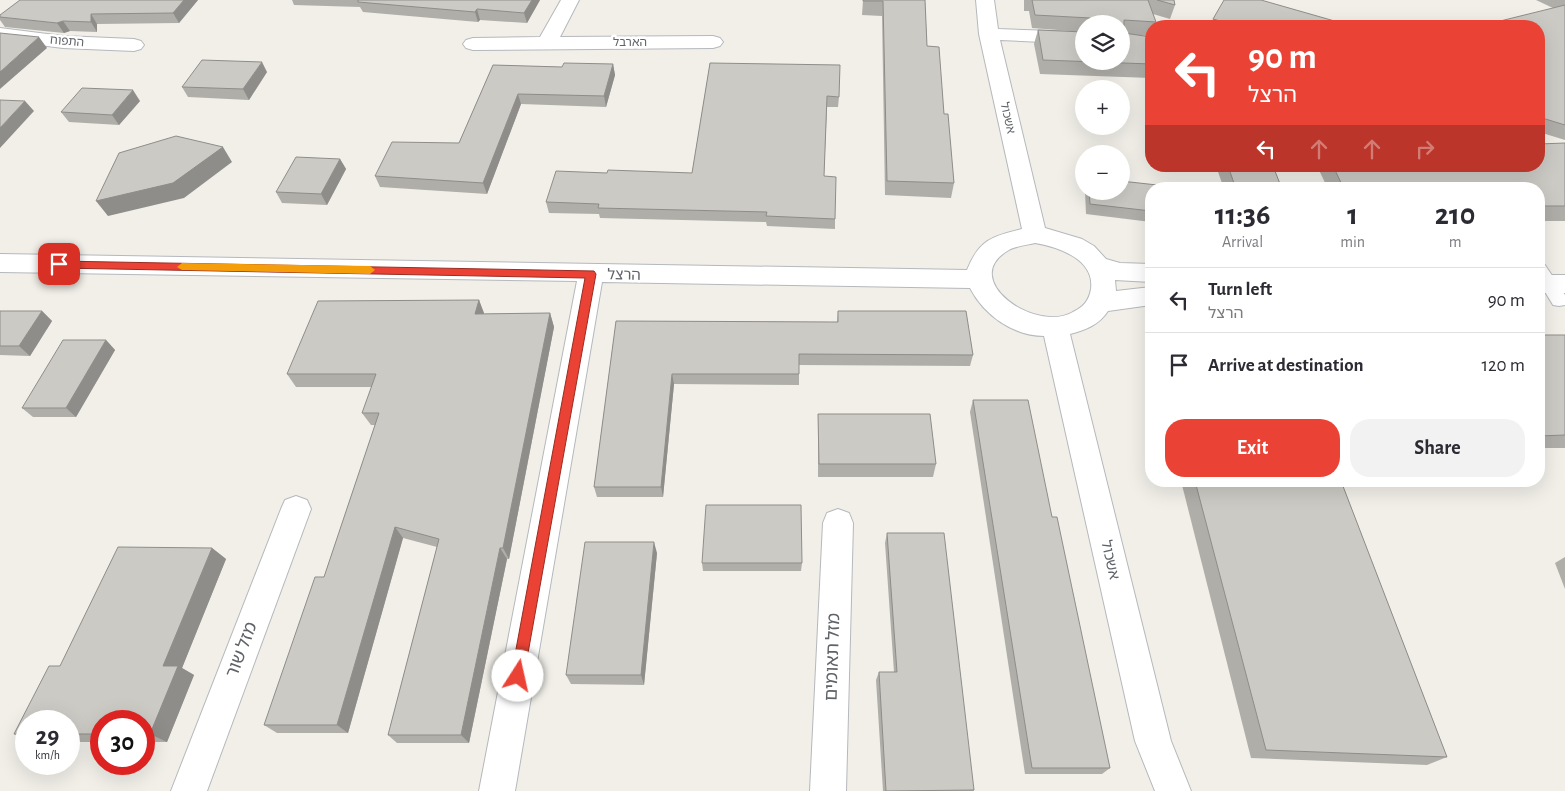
<!DOCTYPE html>
<html lang="en">
<head>
<meta charset="utf-8">
<style>
  body { margin:0; font-family:"Alegreya Sans","Noto Sans Hebrew",sans-serif; background:#f2f2f3; color:#2b2b33; height:100vh; display:flex; flex-direction:column; font-size:19px; white-space:nowrap }
  * { box-sizing:border-box; margin:0 }
  p { font-size:16px; color:#7c7c81 }
  .icon { flex:none; width:28px; height:28px; fill:none; stroke:currentColor; stroke-width:2; stroke-linecap:round; stroke-linejoin:round }
  .map { position:relative; flex:1; overflow:hidden }
  .side { position:absolute; left:1145px; top:182px; width:400px; height:305px; display:flex; flex-direction:column; background:#fff; border-radius:20px; box-shadow:0 5px 20px #0002 }
  .side>* { flex:none }
  .hud { position:absolute; left:1145px; top:20px; width:400px; height:152px; border-radius:20px; box-shadow:0 5px 20px #0002; background:#ea4335; color:#fff; overflow:hidden }
  .buttons { position:absolute; left:1075px; top:15px; display:grid; gap:10px }
  .buttons a { display:grid; place-items:center; width:55px; height:55px; border-radius:50%; background:#fff; box-shadow:0 5px 20px #0002; font-size:25px }
  .speed { position:absolute; left:15px; top:710px; display:flex; gap:10px; font-size:25px; font-weight:700; text-align:center }
  .speed>* { display:grid; place-content:center; width:65px; height:65px; border-radius:50%; background:#fff; box-shadow:0 5px 20px #0002; line-height:1 }
  .speed small { font-size:12px; font-weight:400 }
  .speed .limit { border:8px solid #d22; background:#fff; color:#111 }
  .pin { position:absolute; display:grid; place-items:center; width:42px; height:42px; color:#fff; margin:-21px; border-radius:10px; box-shadow:0 2px 8px #0006 }
  .me { position:absolute; width:55px; margin:-28px; rotate:10deg; stroke-linejoin:round; filter:drop-shadow(0 0 4px #0008) }
  .turn { display:flex; align-items:center; gap:18px; height:105px; padding:0 20px; font-size:22px }
  .turn .icon { width:65px; height:65px; stroke-width:2.5 }
  .turn b { display:block; font-size:35px; line-height:42px }
  .lanes { display:flex; align-items:center; height:48px; padding:0 20px; background:#0003; justify-content:center; gap:25px; direction:ltr }
  .lanes .off { opacity:.35 }
  .eta { display:flex; justify-content:space-evenly; align-items:center; height:85px; text-align:center }
  .eta b { font-size:30px; font-weight:600; line-height:35px }
  .action { display:flex; gap:10px; margin-top:auto; padding:10px 20px }
  .action a { flex:1; height:58px; border-radius:20px; background:#ea4335; color:#fff; font-size:20px; font-weight:600; line-height:58px; text-align:center }
  .action a+a { background:#f2f2f3; color:#2b2b33 }
  ul { padding:0; list-style:none }
  li { display:flex; align-items:center; gap:15px; height:65px; padding:0 20px; border-top:1px solid #e1e1e2 }
  li div { flex:1 }
  li b { display:block; font-size:19px }
  li em { font-style:normal }
  .map>svg:first-child { display:block }
  .lines { fill:none; stroke-linecap:round; stroke-linejoin:round }
  .service-casing { stroke:#b5b8bc; stroke-width:2 }
  .minor-casing { stroke:#b5b8bc; stroke-width:2 }
  .service { fill:#fff; fill-rule:evenodd }
  .minor { fill:#fff; fill-rule:evenodd }
  .wall { fill:#afaea9 }
  .shaded-wall { fill:#8f8d8a }
  .building { fill:#cccac5; stroke:#8f8d8a }
  .route { fill:#ea4335; stroke:#982c22 }
  .slow { fill:#f59e0b }
  .labels { text-anchor:middle; dominant-baseline:central; stroke-width:5; stroke-linejoin:round; paint-order:stroke }
  .far-street-label { font-size:12px; fill:#5f6368; stroke:#fff }
  .street-label { font-size:15px; fill:#5f6368; stroke:#fff }
  .near-street-label { font-size:18px; fill:#5f6368; stroke:#fff }
</style>
</head>
<body>
<div class="map">
<svg width="1565" height="791" viewBox="0 0 1565 791">
  <rect width="100%" height="100%" fill="#f1efe8"/>
  <g class="lines">
    <defs>
      <polygon id="service" points="1539,263 1545,265 1565,295 1565,305 1559,306 1553,305 1539,282"/>
      <g id="minor">
        <polygon points="561,0 579,0 560,37 713,36 720,38 723,42 720,46 713,48 473,50 466,48 463,44 466,40 473,38 540,37"/>
        <path d="M 976,0 L 994,0 L 998,29 L 1084,32 L 1084,44 L 1000,40 L 1045,228 L 1082,239 L 1094,246 L 1106,259 L 1120,263 L 1151,264 L 1151,282 L 1115,280 L 1116,291 L 1151,287 L 1151,305 L 1108,311 C 1099,325 1085,330 1070,334 L 1171,741 L 1191,791 L 1155,791 L 1135,741 L 1044,336 C 1013,336 984,315 970,288 L 602,282 L 515,791 L 479,791 L 577,281 L 0,272 L 0,254 L 967,270 C 979,240 992,236 1022,229 L 979,34 ZM 1035,243 C 1058,247 1095,259 1091,289 C 1089,301 1083,307 1073,312 C 1036,334 957,279 1009,250 C 1016,246 1027,245 1035,243 Z"/>
        <polygon points="0,28 63,36 134,39 141,41 144,45 141,49 134,51 63,48 0,40"/>
        <rect x="1539" y="275" width="26" height="18"/>
        <polygon points="296,496 307,500 311,509 207,791 171,791 281,509 285,500"/>
        <polygon points="838,509 849,513 853,523 846,791 810,791 823,523 827,513"/>
      </g>
    </defs>
    <use href="#service" class="service-casing"/>
    <use href="#minor" class="minor-casing"/>
    <use href="#service" class="service"/>
    <use href="#minor" class="minor"/>
  </g>
  <g class="wall">
    <polygon points="198,0 179,23 97,24 97,32 70,31 64,33 5,27 0,20 0,15"/>
    <polygon points="292,0 540,0 527,23 480,20 478,22 363,12 360,7 294,5"/>
    <polygon points="863,0 925,0 927,46 944,114 954,183 951,198 885,195 882,16 862,15"/>
    <polygon points="1024,0 1174,0 1175,5 1170,19 1153,14 1156,22 1154,26 1151,26 1151,36 1134,35 1151,37 1151,78 1040,74 1034,44 1038,30 1084,61 1121,24 1084,24 1084,32 1032,28 1029,11 1024,11"/>
    <polygon points="1536,0 1565,0 1565,140 1539,132 1539,26 1553,8"/>
    <polygon points="1213,19 1352,26 1210,26"/>
    <polygon points="710,63 839,97 838,107 827,107 824,176 835,219 835,229 767,226 766,222 600,218 599,214 549,213 546,202 607,173 692,173"/>
    <polygon points="613,64 615,75 606,107 521,104 487,194 380,187 375,176 459,143 493,65 562,67"/>
    <polygon points="267,72 249,100 188,97 182,87"/>
    <polygon points="140,101 119,125 69,122 61,112"/>
    <polygon points="1565,143 1565,221 1539,221 1539,189 1328,189 1318,168 1319,166 1539,166"/>
    <polygon points="340,159 346,169 327,205 282,203 276,192"/>
    <polygon points="1216,166 1273,166 1282,189 1224,189"/>
    <polygon points="1151,189 1151,222 1086,214 1085,191 1121,191"/>
    <polygon points="479,300 484,314 550,313 554,327 509,559 507,559 469,743 397,743 388,735 437,547 403,538 348,733 277,733 264,725 324,577 375,425 371,425 362,413 372,387 296,387 287,374"/>
    <polygon points="0,311 42,311 52,321 30,356 0,355"/>
    <polygon points="838,311 973,355 970,366 799,365 799,385 674,384 663,497 597,497 594,487 616,321 837,322"/>
    <rect x="1539" y="335" width="26" height="113"/>
    <polygon points="106,340 115,350 76,417 33,417 22,408"/>
    <polygon points="973,400 1052,517 1110,768 1102,774 1025,774 970,412"/>
    <polygon points="818,414 936,464 933,477 818,477"/>
    <polygon points="1181,481 1341,481 1447,757 1427,765 1251,758"/>
    <polygon points="887,533 974,790 974,791 883,791 876,680 879,672 894,672 885,543"/>
    <polygon points="212,548 226,559 182,668 194,675 167,742 144,742 144,721 101,721 101,742 69,742 69,721 26,721 26,739 14,734 60,666"/>
    <polygon points="657,553 644,685 571,684 566,675"/>
    <polygon points="1565,557 1565,589 1555,563"/>
    <polygon points="702,563 802,563 801,571 703,571"/>
  </g>
  <g class="shaded-wall">
    <polygon points="184,0 198,0 179,23 173,13"/>
    <polygon points="532,0 540,0 527,23 524,13"/>
    <polygon points="477,9 480,20 478,22 475,12"/>
    <polygon points="91,14 97,24 97,32 91,22"/>
    <polygon points="63,21 70,31 64,33 57,23"/>
    <polygon points="39,37 47,48 0,89 0,72"/>
    <polygon points="262,62 267,72 249,100 243,89"/>
    <polygon points="613,64 615,75 606,107 604,96"/>
    <polygon points="133,90 140,101 119,125 112,115"/>
    <polygon points="518,94 521,104 487,194 483,183"/>
    <polygon points="25,101 34,111 0,148 0,128"/>
    <polygon points="223,147 232,162 184,198 108,216 96,201"/>
    <polygon points="340,159 346,169 327,205 321,194"/>
    <polygon points="479,300 484,313 481,327 475,314"/>
    <polygon points="42,311 52,321 30,356 19,346"/>
    <polygon points="550,313 554,327 509,559 503,548"/>
    <polygon points="106,340 115,350 76,417 66,408"/>
    <polygon points="672,374 674,384 663,497 661,487"/>
    <polygon points="395,527 403,538 348,733 337,725"/>
    <polygon points="654,542 657,553 644,685 641,675"/>
    <polygon points="212,548 226,559 182,668 194,675 167,742 150,734 163,666"/>
    <polygon points="500,548 507,559 469,743 461,735"/>
  </g>
  <g class="building">
    <polygon points="20,0 184,0 173,13 91,14 91,22 63,21 57,23 0,17 0,15"/>
    <polygon points="358,0 532,0 524,13 477,9 475,12 358,2"/>
    <polygon points="863,0 925,0 927,46 939,47 944,114 948,114 954,183 887,181 883,1 863,1"/>
    <polygon points="1032,0 1148,0 1156,22 1124,20 1124,33 1151,37 1151,64 1043,60 1038,30 1084,32 1084,61 1121,61 1121,24 1089,24 1090,18 1035,15"/>
    <polygon points="1157,0 1174,0 1175,5"/>
    <polygon points="1224,0 1261,0 1352,26 1238,26 1213,19"/>
    <polygon points="1565,5 1565,125 1539,117 1539,26 1480,26"/>
    <polygon points="0,33 39,37 0,72"/>
    <polygon points="202,60 262,62 243,89 182,87"/>
    <polygon points="564,63 613,64 604,96 518,94 483,183 375,176 392,142 459,143 493,65 562,67"/>
    <polygon points="710,63 840,65 839,97 827,96 824,176 836,177 835,219 766,216 767,212 598,208 599,204 546,202 556,171 607,173 608,170 692,173"/>
    <polygon points="82,88 133,90 112,115 61,112"/>
    <polygon points="0,100 25,101 0,128"/>
    <polygon points="176,136 223,147 173,183 96,201 119,153"/>
    <polygon points="1565,143 1565,206 1539,206 1539,189 1344,189 1333,166 1539,166 1539,144"/>
    <polygon points="296,157 340,159 321,194 276,192"/>
    <polygon points="1228,166 1273,166 1282,189 1236,189"/>
    <polygon points="1121,181 1166,186 1166,189 1151,189 1151,211 1090,204 1089,191 1121,191"/>
    <polygon points="479,300 475,314 550,313 503,548 500,548 461,735 388,735 439,539 395,527 337,725 264,725 315,577 324,577 379,413 362,413 376,374 287,374 318,301"/>
    <polygon points="0,311 42,311 19,346 0,346"/>
    <polygon points="838,311 966,311 973,355 799,354 799,374 672,374 661,487 594,487 616,321 838,322"/>
    <polygon points="1539,335 1565,335 1565,435 1539,436"/>
    <polygon points="63,340 106,340 66,408 22,408"/>
    <polygon points="973,400 1028,400 1052,517 1057,517 1110,768 1032,768"/>
    <polygon points="818,414 930,414 936,464 819,464"/>
    <polygon points="1195,481 1341,481 1447,757 1266,750"/>
    <polygon points="706,505 801,505 802,563 702,563"/>
    <polygon points="887,533 944,533 974,790 886,791 879,672 897,672"/>
    <polygon points="585,542 654,542 641,675 566,675"/>
    <polygon points="118,547 212,548 163,666 178,666 150,734 144,734 144,721 101,721 101,734 69,734 69,721 26,721 26,734 14,734 49,666 60,666"/>
  </g>
  <polygon class="route" points="59,261 594,271 596,274 523,681 518,683 513,681 511,676 585,278 59,268 54,264"/>
  <polygon class="slow" points="182,263 370,266 375,270 370,274 182,270 177,267"/>
  <g class="labels">
    <g class="far-street-label">
      <text transform="translate(67 41) rotate(5)">התפוח</text>
      <text x="630" y="42">הארבל</text>
      <text transform="translate(1008 118) rotate(77)">אשכול</text>
    </g>
    <g class="street-label">
      <text transform="translate(624 275) rotate(1)">הרצל</text>
      <text transform="translate(1110 560) rotate(77)">אשכול</text>
    </g>
    <g class="near-street-label">
      <text transform="translate(242 650) rotate(-69)">מזל שור</text>
      <text transform="translate(833 657) rotate(-88)">מזל תאומים</text>
    </g>
  </g>
</svg>
<div class="buttons">
<a><svg class="icon" aria-label="layers" viewBox="0 0 24 24"><path d="M12 4l9 5-9 5-9-5zM3 14l9 5 9-5"/></svg></a>
<a>+</a>
<a>−</a>
</div>
<div class="speed"><div>29<small>km/h</small></div><div class="limit">30</div></div>
<div class="pin" style="left:59px;top:264px;background:#d93025"><svg class="icon" aria-label="arrive" viewBox="0 0 24 24"><path d="M6 21V4h12l-3 4 3 4H6"/></svg></div>
<svg class="me" style="left:518px;top:676px" viewBox="-20 -20 40 40"><circle r="19" fill="#fff"/><path d="M0-13L10 11 0 6-10 11z" fill="#ea4335"/></svg>
<div class="hud">
<div class="turn"><svg class="icon" aria-label="left" viewBox="0 0 24 24"><path d="M17 20v-9H6M10 6l-5 5 5 5"/></svg><div><b>90 m</b>הרצל</div></div>
<div class="lanes"><svg class="icon" aria-label="left" viewBox="0 0 24 24"><path d="M17 20v-9H6M10 6l-5 5 5 5"/></svg><svg class="icon off" aria-label="ahead" viewBox="0 0 24 24"><path d="M12 20V5M6 11l6-6 6 6"/></svg><svg class="icon off" aria-label="ahead" viewBox="0 0 24 24"><path d="M12 20V5M6 11l6-6 6 6"/></svg><svg class="icon off" aria-label="right" viewBox="0 0 24 24"><path d="M7 20v-9h11M14 6l5 5-5 5"/></svg></div>
</div>
<section class="side">
<div class="eta">
<div><b>11:36</b><p>Arrival</p></div>
<div><b>1</b><p>min</p></div>
<div><b>210</b><p>m</p></div>
</div>
<ul>
<li><svg class="icon" aria-label="left" viewBox="0 0 24 24"><path d="M17 20v-9H6M10 6l-5 5 5 5"/></svg><div><b>Turn left</b><p>הרצל</p></div><em>90 m</em></li>
<li><svg class="icon" aria-label="arrive" viewBox="0 0 24 24"><path d="M6 21V4h12l-3 4 3 4H6"/></svg><div><b>Arrive at destination</b></div><em>120 m</em></li>
</ul>
<div class="action"><a>Exit</a><a>Share</a></div>
</section>
</div>
</body>
</html>
